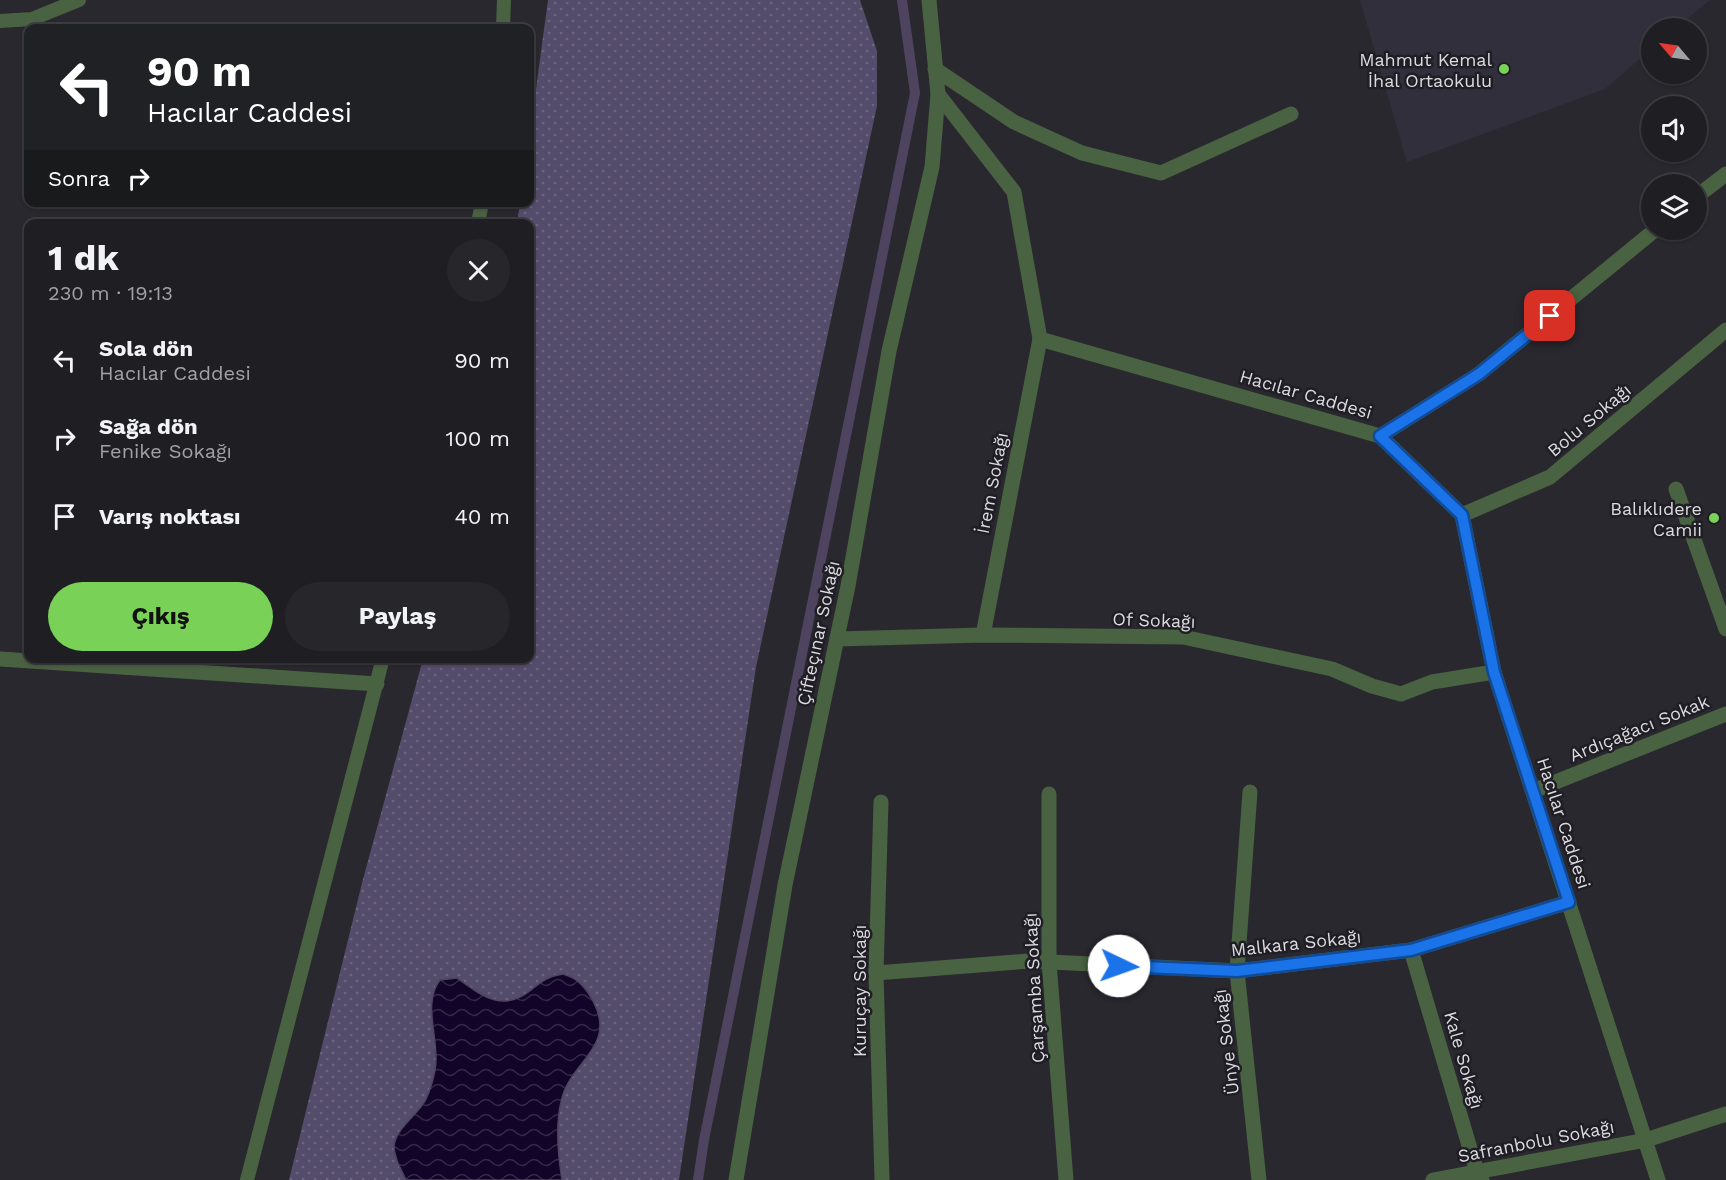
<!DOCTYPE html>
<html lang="tr">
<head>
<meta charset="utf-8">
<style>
  body { margin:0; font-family:"Work Sans",sans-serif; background:#27272b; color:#f1f3f6; height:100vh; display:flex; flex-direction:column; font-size:22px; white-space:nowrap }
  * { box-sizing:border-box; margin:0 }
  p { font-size:20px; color:#a1a2a6 }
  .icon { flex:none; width:33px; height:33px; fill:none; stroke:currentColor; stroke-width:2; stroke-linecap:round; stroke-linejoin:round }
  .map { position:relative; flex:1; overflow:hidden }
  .panel { position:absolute; left:24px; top:219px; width:510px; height:444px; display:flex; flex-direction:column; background:#1f1e23; border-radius:12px; box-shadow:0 2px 4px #0004,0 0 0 2px #3c3c41 }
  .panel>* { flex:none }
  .guide { position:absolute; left:24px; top:24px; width:510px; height:183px; border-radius:12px; box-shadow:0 2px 4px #0004,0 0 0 2px #3c3c41; background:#202124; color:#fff; overflow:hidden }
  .needle { width:39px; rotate:299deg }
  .buttons { position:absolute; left:1641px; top:18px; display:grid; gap:12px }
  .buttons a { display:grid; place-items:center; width:66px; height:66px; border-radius:50%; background:#1f1e23; box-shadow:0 2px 4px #0004,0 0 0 2px #3c3c41; font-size:30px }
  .pin { position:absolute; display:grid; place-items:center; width:51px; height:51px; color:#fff; margin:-26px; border-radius:12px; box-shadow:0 3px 9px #0006 }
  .me { position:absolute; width:66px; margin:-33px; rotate:93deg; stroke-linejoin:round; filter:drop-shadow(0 0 4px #0008) }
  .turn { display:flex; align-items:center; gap:21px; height:126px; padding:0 24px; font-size:27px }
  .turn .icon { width:78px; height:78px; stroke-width:2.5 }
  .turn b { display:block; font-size:42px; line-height:51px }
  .then { display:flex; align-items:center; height:57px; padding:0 24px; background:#0003; gap:12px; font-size:22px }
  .round { display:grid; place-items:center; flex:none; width:63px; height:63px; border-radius:32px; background:#27272b }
  .summary { display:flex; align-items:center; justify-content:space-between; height:102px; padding:0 24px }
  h1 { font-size:36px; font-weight:700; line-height:45px }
  .cta { display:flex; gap:12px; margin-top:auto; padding:12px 24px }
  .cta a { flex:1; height:69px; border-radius:36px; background:#79d157; color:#111; font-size:24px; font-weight:700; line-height:69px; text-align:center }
  .cta a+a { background:#27272b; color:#f1f3f6 }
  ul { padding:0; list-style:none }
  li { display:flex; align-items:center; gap:18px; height:78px; padding:0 24px }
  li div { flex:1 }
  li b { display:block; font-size:22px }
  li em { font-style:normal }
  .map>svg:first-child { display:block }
  .built { fill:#322f3c }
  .park { fill:url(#park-dots) }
  .water { fill:url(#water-waves); stroke:#4e4460; stroke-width:1.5 }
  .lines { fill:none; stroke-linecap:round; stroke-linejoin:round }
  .stream { stroke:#4e4460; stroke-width:10 }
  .service { stroke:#496241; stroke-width:14 }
  .minor { stroke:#496241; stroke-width:15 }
  .tertiary { stroke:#496241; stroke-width:15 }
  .route-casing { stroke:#114b97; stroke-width:15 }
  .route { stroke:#1a73e8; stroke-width:10 }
  .poi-dot { fill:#79d157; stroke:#201e25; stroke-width:2 }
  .labels { text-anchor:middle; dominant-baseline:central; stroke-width:5; stroke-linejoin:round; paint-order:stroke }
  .poi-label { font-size:18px; fill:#dbdadf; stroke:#201e25; text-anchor:end }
  .street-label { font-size:18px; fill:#dbdadf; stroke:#201e25 }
</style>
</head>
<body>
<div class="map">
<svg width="1726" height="1180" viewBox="0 0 1726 1180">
  <defs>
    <pattern id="park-dots" width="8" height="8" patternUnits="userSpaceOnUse" patternTransform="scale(1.5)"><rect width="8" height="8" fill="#544c6b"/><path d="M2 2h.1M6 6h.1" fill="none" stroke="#6c6580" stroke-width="1.8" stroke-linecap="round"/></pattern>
    <pattern id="water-waves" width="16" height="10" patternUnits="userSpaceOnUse" patternTransform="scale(1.5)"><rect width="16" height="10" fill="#120429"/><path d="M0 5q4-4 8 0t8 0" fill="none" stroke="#342848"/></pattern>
  </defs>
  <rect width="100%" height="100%" fill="#29282f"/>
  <polygon class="built" points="1360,0 1710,0 1676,28 1652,28 1651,49 1605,89 1407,162"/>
  <polygon class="park" points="548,0 860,0 877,51 877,106 756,667 679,1180 289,1180 362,883 423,659 530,658 530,224 517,223 520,203 530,202 530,133"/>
  <path class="water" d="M 563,974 C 578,978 586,988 593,1001 C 618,1048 569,1061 561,1102 C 555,1127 558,1155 562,1180 L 406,1180 C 401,1169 394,1158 394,1146 C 395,1130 417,1115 425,1101 C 430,1091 433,1081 435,1070 C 441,1043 421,1004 440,980 L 457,978 C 482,996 503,1013 531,990 C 542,981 549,976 563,974 Z"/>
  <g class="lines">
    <polyline class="stream" points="698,1180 704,1140 915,93 902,0"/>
    <g class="service">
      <polyline points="0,21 32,19 79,0"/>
      <polyline points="503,28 504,0"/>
      <polyline points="478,224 482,202"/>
      <polyline points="247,1180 383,658"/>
    </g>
    <g class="minor">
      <polyline points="935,69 1014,122 1082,153 1161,173 1291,114"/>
      <polyline points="938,94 1014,192 1040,339 1380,436 1462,515 1494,672 1658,1180"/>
      <polyline points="1696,197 1726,174"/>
      <polyline points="1380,436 1479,374 1655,230"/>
      <polyline points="1676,489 1726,629"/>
      <polyline points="1462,515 1550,477 1726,330"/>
      <polyline points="983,635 1040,339"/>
      <polyline points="837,639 983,635 1183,637 1332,669 1372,686 1401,694 1432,682 1494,672"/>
      <polyline points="0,659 377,684"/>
      <polyline points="1533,791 1726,714"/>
      <polyline points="1250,792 1237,971 1259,1180"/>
      <polyline points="1049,794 1049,962 1066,1180"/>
      <polyline points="881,802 876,973 882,1180"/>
      <polyline points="1411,950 1477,1172 1482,1180"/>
      <polyline points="876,973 1029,961 1237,971 1411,950 1569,902"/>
      <polyline points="1433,1180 1646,1140 1726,1114"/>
    </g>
    <polyline class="tertiary" points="736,1180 785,885 848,586 889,351 932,167 938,94 929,0"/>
  </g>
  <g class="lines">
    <defs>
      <polyline id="route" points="1119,966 1237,971 1411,950 1569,902 1494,672 1462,515 1380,436 1479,374 1550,316"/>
    </defs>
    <use href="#route" class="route-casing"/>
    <use href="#route" class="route"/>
  </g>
  <g class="poi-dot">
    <circle cx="1504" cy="69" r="6"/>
    <circle cx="1714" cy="518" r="6"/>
  </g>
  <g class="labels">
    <g class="poi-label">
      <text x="1492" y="59">Mahmut Kemal<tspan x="1492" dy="21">İhal Ortaokulu</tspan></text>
      <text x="1702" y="508">Balıklıdere<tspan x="1702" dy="21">Camii</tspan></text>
    </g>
    <g class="street-label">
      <text transform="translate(1306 394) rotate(16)">Hacılar Caddesi</text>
      <text transform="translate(1589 420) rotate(-40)">Bolu Sokağı</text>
      <text transform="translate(992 483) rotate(-79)">İrem Sokağı</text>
      <text transform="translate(1154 620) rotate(2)">Of Sokağı</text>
      <text transform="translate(818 633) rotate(-78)">Çifteçınar Sokağı</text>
      <text transform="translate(1639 728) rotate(-22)">Ardıçağacı Sokak</text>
      <text transform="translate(1564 823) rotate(72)">Hacılar Caddesi</text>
      <text transform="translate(1296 943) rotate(-6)">Malkara Sokağı</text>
      <text transform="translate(1034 988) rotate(-93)">Çarşamba Sokağı</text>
      <text transform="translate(859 991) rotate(-90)">Kuruçay Sokağı</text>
      <text transform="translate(1226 1042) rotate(-97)">Ünye Sokağı</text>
      <text transform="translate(1464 1060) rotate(74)">Kale Sokağı</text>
      <text transform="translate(1536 1141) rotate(-11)">Safranbolu Sokağı</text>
    </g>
  </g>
</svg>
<div class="buttons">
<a><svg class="needle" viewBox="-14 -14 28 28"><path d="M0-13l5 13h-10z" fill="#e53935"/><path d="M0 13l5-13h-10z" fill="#a1a2a6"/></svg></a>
<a><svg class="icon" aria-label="sound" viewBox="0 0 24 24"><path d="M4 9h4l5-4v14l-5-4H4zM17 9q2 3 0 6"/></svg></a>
<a><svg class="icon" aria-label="layers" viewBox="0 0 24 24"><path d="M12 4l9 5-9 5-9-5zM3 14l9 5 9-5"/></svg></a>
</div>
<div class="pin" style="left:1550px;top:316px;background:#d93025"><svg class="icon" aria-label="arrive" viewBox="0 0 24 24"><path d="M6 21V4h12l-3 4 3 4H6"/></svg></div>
<svg class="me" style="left:1119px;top:966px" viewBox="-20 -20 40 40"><circle r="19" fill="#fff"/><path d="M0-13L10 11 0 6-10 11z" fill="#1a73e8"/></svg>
<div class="guide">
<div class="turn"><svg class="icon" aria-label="left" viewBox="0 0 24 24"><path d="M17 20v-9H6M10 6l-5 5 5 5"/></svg><div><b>90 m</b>Hacılar Caddesi</div></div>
<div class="then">Sonra<svg class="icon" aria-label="right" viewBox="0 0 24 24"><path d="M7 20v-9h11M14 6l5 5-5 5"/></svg></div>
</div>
<section class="panel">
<div class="summary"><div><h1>1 dk</h1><p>230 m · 19:13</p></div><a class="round"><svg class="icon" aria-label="close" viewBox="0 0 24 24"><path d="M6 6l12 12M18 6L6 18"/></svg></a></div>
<ul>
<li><svg class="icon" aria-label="left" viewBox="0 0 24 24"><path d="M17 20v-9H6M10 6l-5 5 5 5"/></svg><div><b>Sola dön</b><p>Hacılar Caddesi</p></div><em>90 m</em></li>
<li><svg class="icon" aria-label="right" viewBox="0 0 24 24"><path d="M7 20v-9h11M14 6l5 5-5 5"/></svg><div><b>Sağa dön</b><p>Fenike Sokağı</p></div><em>100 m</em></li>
<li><svg class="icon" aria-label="arrive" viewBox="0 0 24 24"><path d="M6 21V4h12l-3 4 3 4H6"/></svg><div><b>Varış noktası</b></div><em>40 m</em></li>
</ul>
<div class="cta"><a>Çıkış</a><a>Paylaş</a></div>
</section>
</div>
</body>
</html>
